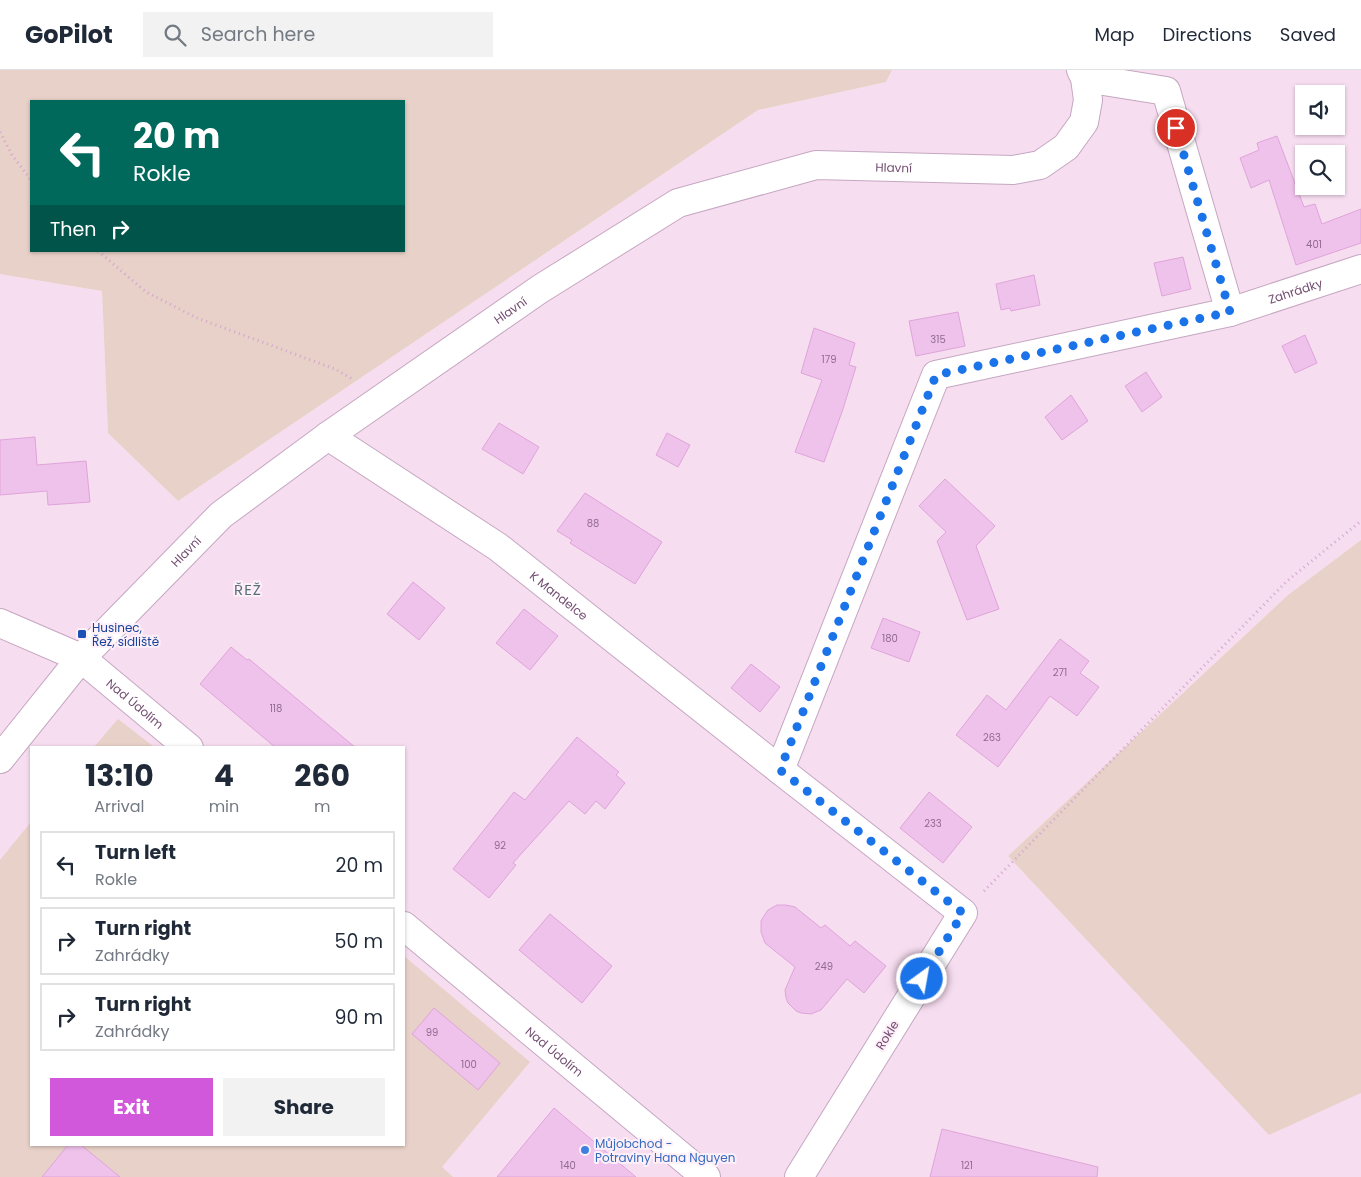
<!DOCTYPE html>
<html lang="en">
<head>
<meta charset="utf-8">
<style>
  body { margin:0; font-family:Poppins,sans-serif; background:#f2f2f3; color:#1f2937; height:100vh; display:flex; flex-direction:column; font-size:19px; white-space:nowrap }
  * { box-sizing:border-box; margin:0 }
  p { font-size:16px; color:#747a83 }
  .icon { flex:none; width:28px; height:28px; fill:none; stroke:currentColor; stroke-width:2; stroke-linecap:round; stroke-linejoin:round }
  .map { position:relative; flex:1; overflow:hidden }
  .sheet { position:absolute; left:30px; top:676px; width:375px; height:400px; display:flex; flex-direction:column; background:#fff; border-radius:0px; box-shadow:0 1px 4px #0004 }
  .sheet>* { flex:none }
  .banner { position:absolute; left:30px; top:30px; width:375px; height:152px; border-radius:0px; box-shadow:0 1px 4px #0004; background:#00695c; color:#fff; overflow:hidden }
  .tools { position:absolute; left:1295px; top:15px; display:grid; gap:10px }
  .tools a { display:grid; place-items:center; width:50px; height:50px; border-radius:0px; background:#fff; box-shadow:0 1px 4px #0004; font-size:25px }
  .pin { position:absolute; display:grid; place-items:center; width:42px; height:42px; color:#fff; margin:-21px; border:2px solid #fff; border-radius:50%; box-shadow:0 1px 5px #0007 }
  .me { position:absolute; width:55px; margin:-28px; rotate:32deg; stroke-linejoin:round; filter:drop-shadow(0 0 4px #0008) }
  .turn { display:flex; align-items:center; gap:18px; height:105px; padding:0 20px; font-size:22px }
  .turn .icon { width:65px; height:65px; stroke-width:2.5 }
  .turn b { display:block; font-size:35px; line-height:42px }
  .then { display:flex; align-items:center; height:48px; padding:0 20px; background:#0003; gap:10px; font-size:19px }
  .eta { display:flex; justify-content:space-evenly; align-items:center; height:85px; text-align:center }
  .eta b { font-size:30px; font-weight:700; line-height:35px }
  .button { display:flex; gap:10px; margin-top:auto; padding:10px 20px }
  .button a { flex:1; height:58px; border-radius:0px; background:#d158da; color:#fff; font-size:20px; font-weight:700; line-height:58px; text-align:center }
  .button a+a { background:#f2f2f3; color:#1f2937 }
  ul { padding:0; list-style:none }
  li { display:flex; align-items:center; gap:15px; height:68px; margin:0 10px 8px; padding:0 10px; border:2px solid #e0e1e3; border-radius:0px }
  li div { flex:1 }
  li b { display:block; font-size:19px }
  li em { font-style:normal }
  header { display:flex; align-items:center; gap:30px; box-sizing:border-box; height:70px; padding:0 25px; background:#fff; border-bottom:1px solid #e0e1e3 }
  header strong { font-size:24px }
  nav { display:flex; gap:28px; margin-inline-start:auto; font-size:18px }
  .search { width:350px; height:45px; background:#f2f2f3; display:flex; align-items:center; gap:12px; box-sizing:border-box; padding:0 18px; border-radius:0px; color:#747a83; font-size:19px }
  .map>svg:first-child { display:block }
  .residential { fill:#f7ddf0; fill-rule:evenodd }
  .green { fill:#e8d1c8; fill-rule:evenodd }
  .building { fill:#eec2ea; stroke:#dfa4da }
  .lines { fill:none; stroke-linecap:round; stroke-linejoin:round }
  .minor-casing { stroke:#c5a7c1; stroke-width:30 }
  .tertiary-casing { stroke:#c5a7c1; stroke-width:30 }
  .path { stroke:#d3a5cf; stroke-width:3; stroke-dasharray:1 4; stroke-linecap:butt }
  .minor { stroke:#fff; stroke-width:28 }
  .tertiary { stroke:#fff; stroke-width:28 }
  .route { stroke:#1a73e8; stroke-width:9; stroke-dasharray:0 16.2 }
  .transit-dot { fill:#1a4fb4; stroke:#feeff9; stroke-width:2 }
  .shop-dot { fill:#3f7fe0; stroke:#feeff9; stroke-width:2 }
  .labels { text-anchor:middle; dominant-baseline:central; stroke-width:4; stroke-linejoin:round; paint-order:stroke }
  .number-label { font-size:10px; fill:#926b8f }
  .street-label { font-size:12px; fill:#734e71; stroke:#feeff9 }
  .transit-label { font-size:12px; fill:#164399; stroke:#feeff9; text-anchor:start }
  .shop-label { font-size:12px; fill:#366cbe; stroke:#feeff9; text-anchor:start }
  .quarter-label { font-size:15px; letter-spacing:1px; fill:#596f7b; stroke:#feeff9 }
</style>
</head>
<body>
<header>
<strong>GoPilot</strong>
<div class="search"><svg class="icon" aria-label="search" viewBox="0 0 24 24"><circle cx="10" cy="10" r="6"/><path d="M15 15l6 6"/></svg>Search here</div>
<nav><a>Map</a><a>Directions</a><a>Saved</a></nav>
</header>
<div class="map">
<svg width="1361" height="1107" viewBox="0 0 1361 1107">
  <rect width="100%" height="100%" fill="#fbe9f5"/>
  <path class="residential" d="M 892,0 L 1361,0 L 1361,470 L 1288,525 L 1008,786 L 1269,1064 L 1361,1023 L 1361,1107 L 0,1107 L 0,204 L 102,221 L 108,363 L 178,431 L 758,40 L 886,12 ZM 1304,24 L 1336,24 L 1336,56 L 1304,56 ZM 1304,84 L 1336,84 L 1336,116 L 1304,116 ZM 31,678 L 404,678 L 404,1075 L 31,1075 Z"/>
  <g class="green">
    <path d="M 0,0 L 892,0 L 886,12 L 758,40 L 178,431 L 108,363 L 102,221 L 0,204 ZM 31,31 L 404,31 L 404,181 L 31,181 Z"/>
    <polygon points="1361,470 1361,1023 1269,1065 1008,786 1288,525"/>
    <polygon points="118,649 154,677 94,677"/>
    <polygon points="31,752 31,1075 404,1075 404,886 530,992 442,1097 453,1107 0,1107 0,790"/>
  </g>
  <g class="building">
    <polygon points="1277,66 1304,137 1315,134 1322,154 1361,139 1361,173 1296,195 1269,110 1251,118 1240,88 1259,80 1257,73"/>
    <polygon points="1183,187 1191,219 1162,226 1154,193"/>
    <polygon points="1034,205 1040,235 1011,241 1010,238 1001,240 996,214"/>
    <polygon points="958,242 965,276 916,286 909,251"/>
    <polygon points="814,258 855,273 849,295 856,297 843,339 824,392 795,382 822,310 801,303"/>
    <polygon points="1305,265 1317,293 1295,303 1282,276"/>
    <polygon points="1146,302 1162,327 1142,342 1125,316"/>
    <polygon points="1071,325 1088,351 1062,370 1045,347"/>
    <polygon points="499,353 539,377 523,404 482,379"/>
    <polygon points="667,363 690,375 678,397 656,385"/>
    <polygon points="35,367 37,395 86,391 90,432 48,435 47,421 0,425 0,370"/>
    <polygon points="945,409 995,456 976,476 999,539 967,550 937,471 946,462 919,436"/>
    <polygon points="585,423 662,472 635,514 570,473 572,470 557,461"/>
    <polygon points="413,512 445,538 419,570 387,544"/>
    <polygon points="524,539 558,566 530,600 496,573"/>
    <polygon points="883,548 920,562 909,592 871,578"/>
    <polygon points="1060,569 1089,591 1080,603 1099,617 1077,646 1050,626 998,697 956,665 987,625 1006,640"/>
    <polygon points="231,577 247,590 249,589 356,678 276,678 200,614"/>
    <polygon points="751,594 780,617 760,642 731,618"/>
    <polygon points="577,667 619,702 616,705 625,713 605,739 596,731 585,744 569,731 513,793 516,795 489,828 453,799 514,722 525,730"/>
    <polygon points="929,722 972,757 943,793 900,758"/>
    <polygon points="777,835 786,835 795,837 821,858 825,855 850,876 855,871 886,896 864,923 847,909 821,940 811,944 801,943 796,941 788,933 786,928 785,920 795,897 765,873 761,862 761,851 764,846 768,840"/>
    <polygon points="550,844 612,896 582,933 519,880"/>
    <polygon points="434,938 500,993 478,1020 412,964"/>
    <polygon points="554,1038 636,1107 497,1107"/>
    <polygon points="942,1059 1098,1097 1097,1107 930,1107"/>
    <polygon points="68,1075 81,1075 120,1107 42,1107"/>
  </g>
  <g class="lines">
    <defs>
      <g id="minor">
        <polyline points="1085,8 1166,21 1230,242"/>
        <path id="s1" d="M 328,366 L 498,477 L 780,700 L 963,843 L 799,1107"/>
        <path id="s2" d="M 0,553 L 81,588 L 189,678"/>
        <path id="s3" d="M 780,700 L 936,305 L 1230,242 L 1361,199"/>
        <path id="s4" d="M 404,856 L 706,1107"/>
      </g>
      <g id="tertiary">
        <path id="s5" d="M 0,689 L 81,588 L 221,445 L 328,366 L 540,219 L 678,133 L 816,95 L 1013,100 L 1040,95 L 1066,77 L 1084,52 L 1088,30 L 1085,8 L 1081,0"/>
      </g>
    </defs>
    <use href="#minor" class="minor-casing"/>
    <use href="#tertiary" class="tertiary-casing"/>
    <g class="path">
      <polyline points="0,62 12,85 31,110"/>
      <polyline points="98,181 146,222 197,248 335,299 354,310"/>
      <polyline points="984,821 1287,511 1361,451"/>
    </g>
    <use href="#minor" class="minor"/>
    <use href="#tertiary" class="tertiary"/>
  </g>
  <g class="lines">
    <polyline class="route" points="922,909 963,843 780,700 936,305 1230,242 1176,58"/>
  </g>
  <rect class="transit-dot" x="77" y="559" width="10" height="10" rx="2.5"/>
  <circle class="shop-dot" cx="585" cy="1080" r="5"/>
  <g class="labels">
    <g class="number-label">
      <text x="1314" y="174">401</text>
      <text x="938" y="269">315</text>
      <text x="829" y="289">179</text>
      <text x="593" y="453">88</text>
      <text x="890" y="568">180</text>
      <text x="1060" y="602">271</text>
      <text x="276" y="638">118</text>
      <text x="992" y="667">263</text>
      <text x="933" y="753">233</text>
      <text x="500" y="775">92</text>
      <text x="824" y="896">249</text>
      <text x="432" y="962">99</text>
      <text x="469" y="994">100</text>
      <text x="568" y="1095">140</text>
      <text x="967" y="1095">121</text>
    </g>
    <g class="street-label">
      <text stroke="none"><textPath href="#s5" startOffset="1104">Hlavní</textPath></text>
      <text stroke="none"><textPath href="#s3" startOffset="794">Zahrádky</textPath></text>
      <text stroke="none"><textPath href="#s5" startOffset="684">Hlavní</textPath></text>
      <text stroke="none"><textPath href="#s5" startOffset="279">Hlavní</textPath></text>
      <text stroke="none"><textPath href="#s1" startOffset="281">K Mandelce</textPath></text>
      <text stroke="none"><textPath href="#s2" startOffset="159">Nad Údolím</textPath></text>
      <text transform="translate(887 965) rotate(-58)">Rokle</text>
      <text stroke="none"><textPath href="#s4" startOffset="196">Nad Údolím</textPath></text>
    </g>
    <g class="transit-label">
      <text x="92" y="557">Husinec,<tspan x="92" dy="14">Řež, sídliště</tspan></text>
    </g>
    <g class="shop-label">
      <text x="595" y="1073">Můjobchod -<tspan x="595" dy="14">Potraviny Hana Nguyen</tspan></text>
    </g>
    <g class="quarter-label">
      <text x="248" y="519">ŘEŽ</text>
    </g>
  </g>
</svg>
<div class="tools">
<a><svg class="icon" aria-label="sound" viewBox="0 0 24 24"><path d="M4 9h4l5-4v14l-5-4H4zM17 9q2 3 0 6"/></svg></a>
<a><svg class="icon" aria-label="search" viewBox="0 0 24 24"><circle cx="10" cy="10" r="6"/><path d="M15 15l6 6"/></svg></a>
</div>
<div class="pin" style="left:1176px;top:58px;background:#d93025"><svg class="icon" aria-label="arrive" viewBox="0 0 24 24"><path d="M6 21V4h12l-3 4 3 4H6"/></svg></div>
<svg class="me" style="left:922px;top:909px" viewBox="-20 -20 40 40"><circle r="17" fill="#1a73e8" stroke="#fff" stroke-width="3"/><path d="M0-11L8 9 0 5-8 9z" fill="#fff"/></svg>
<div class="banner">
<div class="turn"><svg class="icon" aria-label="left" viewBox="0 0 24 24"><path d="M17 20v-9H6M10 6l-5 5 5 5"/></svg><div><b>20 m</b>Rokle</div></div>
<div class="then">Then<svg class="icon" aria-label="right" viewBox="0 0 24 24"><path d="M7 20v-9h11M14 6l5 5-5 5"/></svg></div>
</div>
<section class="sheet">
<div class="eta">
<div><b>13:10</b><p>Arrival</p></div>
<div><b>4</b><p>min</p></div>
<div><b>260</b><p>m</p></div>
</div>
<ul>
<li><svg class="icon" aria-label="left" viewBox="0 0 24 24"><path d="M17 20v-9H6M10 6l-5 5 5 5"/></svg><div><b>Turn left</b><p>Rokle</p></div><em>20 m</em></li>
<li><svg class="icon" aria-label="right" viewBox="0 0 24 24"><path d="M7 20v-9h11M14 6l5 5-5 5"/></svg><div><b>Turn right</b><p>Zahrádky</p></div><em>50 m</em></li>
<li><svg class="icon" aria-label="right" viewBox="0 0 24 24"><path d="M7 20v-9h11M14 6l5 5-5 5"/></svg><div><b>Turn right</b><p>Zahrádky</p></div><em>90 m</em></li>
</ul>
<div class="button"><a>Exit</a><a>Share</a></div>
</section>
</div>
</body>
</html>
